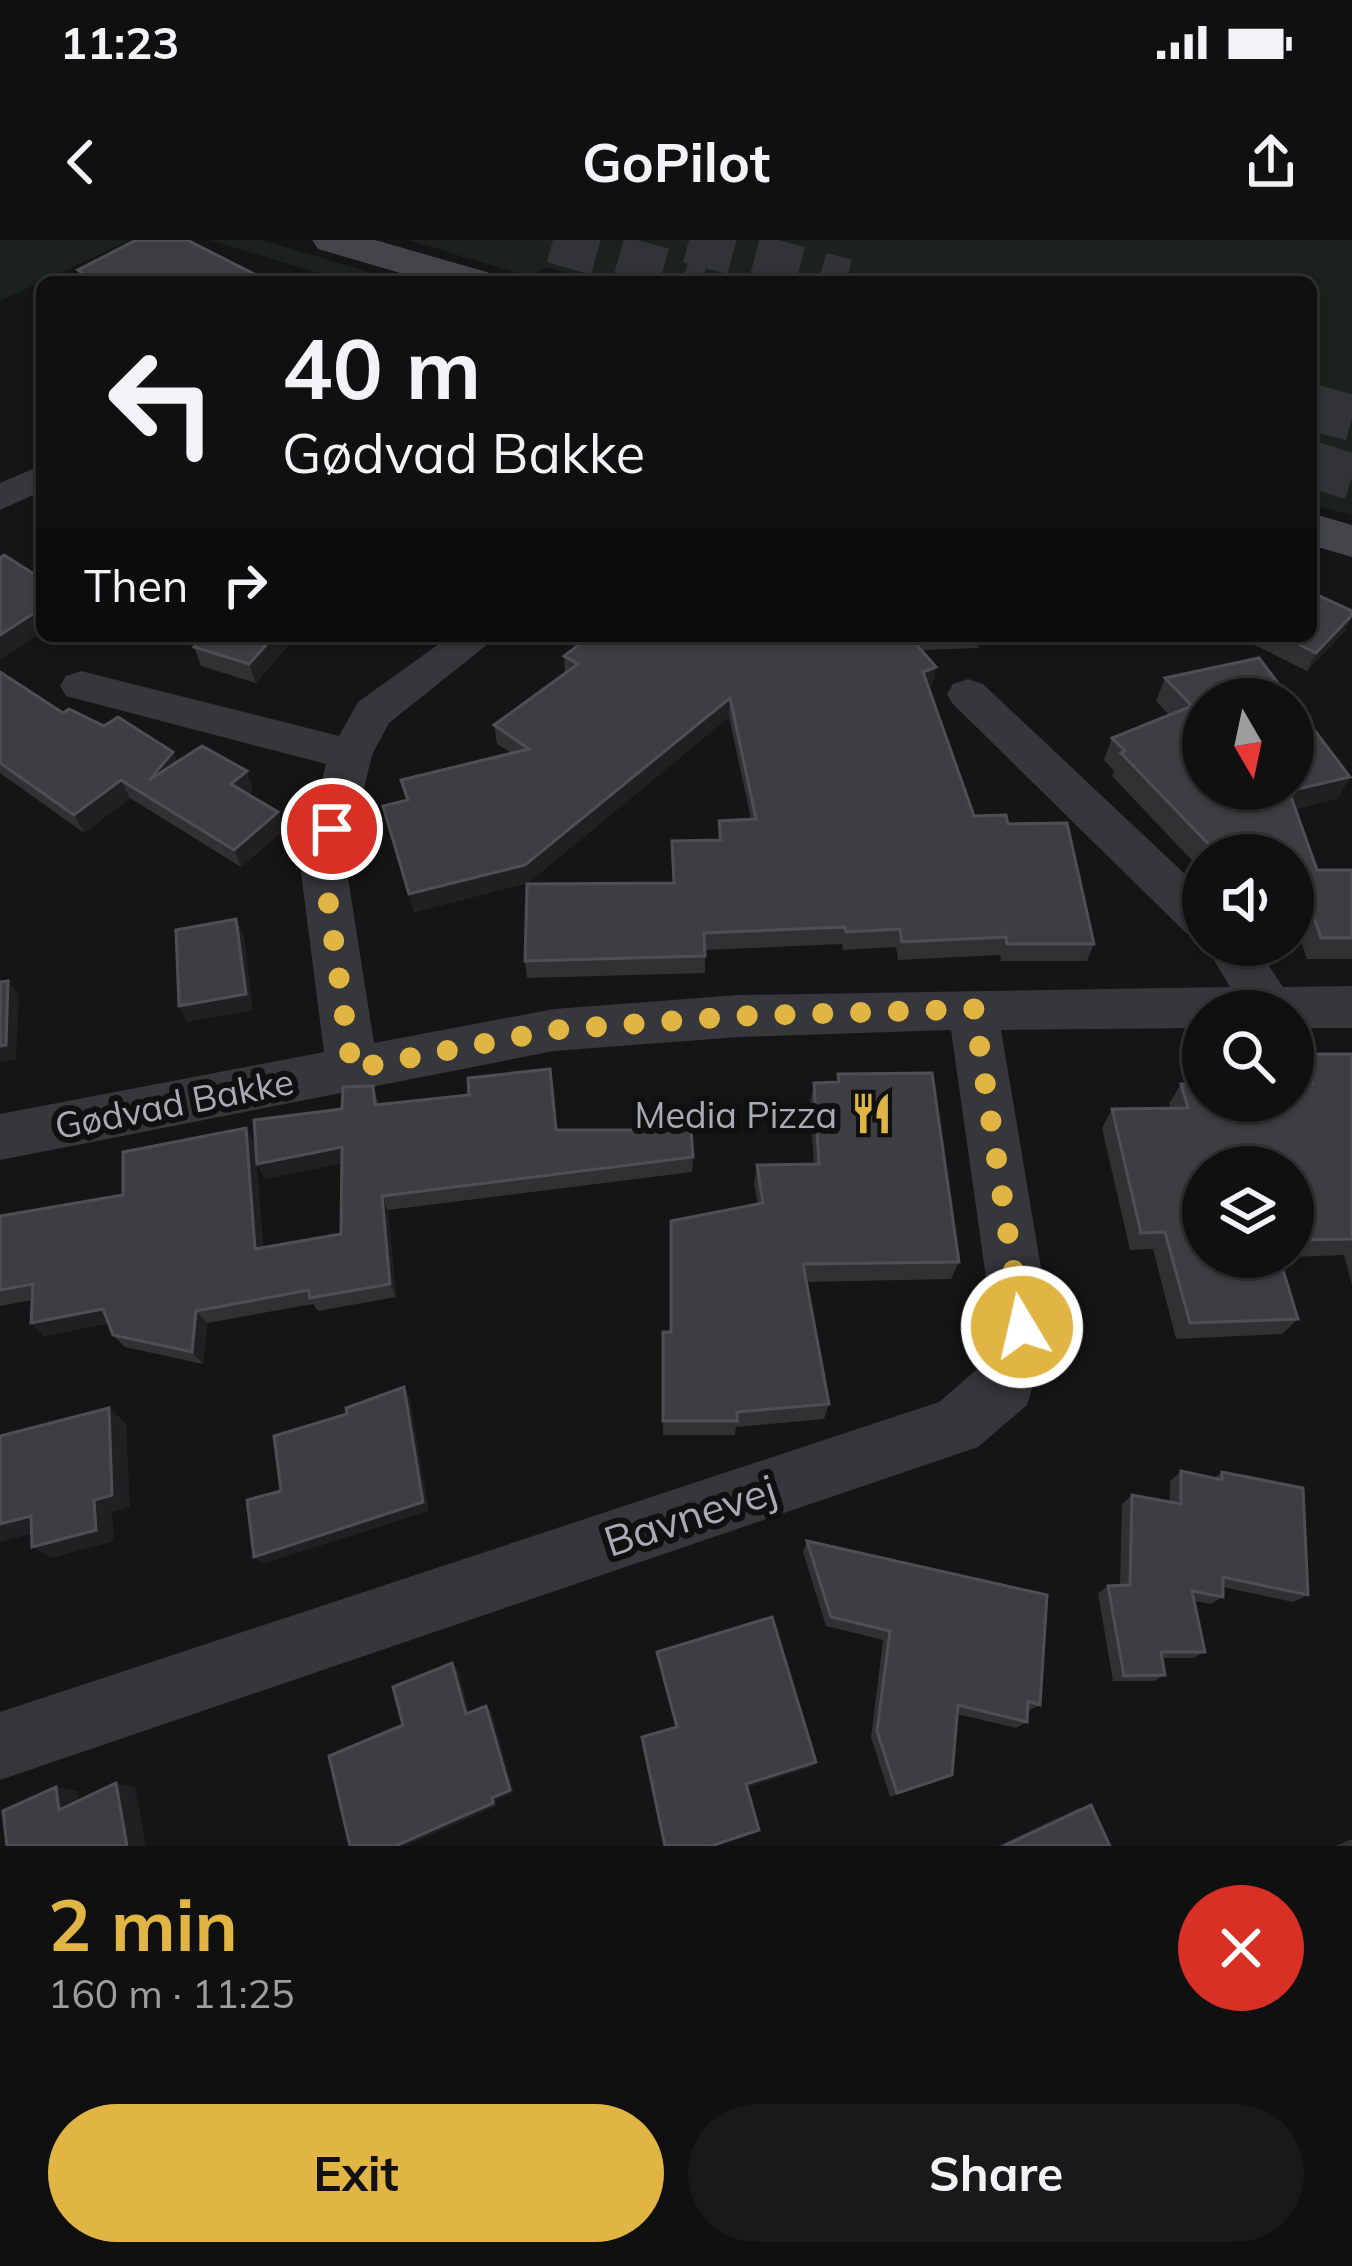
<!DOCTYPE html>
<html lang="en">
<head>
<meta charset="utf-8">
<style>
  body { margin:0; font-family:Mulish,sans-serif; background:#191919; color:#f1f3f6; height:100vh; display:flex; flex-direction:column; font-size:45px; white-space:nowrap }
  * { box-sizing:border-box; margin:0 }
  p { font-size:39px; color:#9c9d9f }
  .icon { flex:none; width:66px; height:66px; fill:none; stroke:currentColor; stroke-width:2; stroke-linecap:round; stroke-linejoin:round }
  .map { position:relative; height:1606px; overflow:hidden }
  .panel { display:flex; flex-direction:column; background:#101010; flex:1 }
  .panel>* { flex:none }
  .hud { position:absolute; left:36px; top:36px; width:1281px; height:366px; border-radius:18px; box-shadow:0 3px 9px #0004,0 0 0 3px #303030; background:#101010; color:#f1f3f6; overflow:hidden }
  .needle { width:78px; rotate:171deg }
  .fabs { position:absolute; left:1182px; top:438px; display:grid; gap:24px }
  .fabs a { display:grid; place-items:center; width:132px; height:132px; border-radius:50%; background:#101010; box-shadow:0 3px 9px #0004,0 0 0 3px #303030; font-size:60px }
  .pin { position:absolute; display:grid; place-items:center; width:102px; height:102px; color:#fff; margin:-51px; border:6px solid #fff; border-radius:50%; box-shadow:0 3px 12px #0007 }
  .me { position:absolute; width:132px; margin:-66px; rotate:351deg; stroke-linejoin:round; filter:drop-shadow(0 0 9px #0008) }
  .turn { display:flex; align-items:center; gap:42px; height:252px; padding:0 48px; font-size:54px }
  .turn .icon { width:156px; height:156px; stroke-width:2.5 }
  .turn b { display:block; font-size:84px; line-height:102px }
  .then { display:flex; align-items:center; height:114px; padding:0 48px; background:#0003; gap:24px; font-size:45px }
  .round { display:grid; place-items:center; flex:none; width:126px; height:126px; border-radius:63px; background:#191919 }
  .head { display:flex; align-items:center; justify-content:space-between; height:204px; padding:0 48px }
  h1 { font-size:72px; font-weight:700; line-height:90px; color:#e0b543 }
  .primary-button { display:flex; gap:24px; margin-top:auto; padding:24px 48px }
  .primary-button a { flex:1; height:138px; border-radius:72px; background:#e0b543; color:#111; font-size:48px; font-weight:700; line-height:138px; text-align:center }
  .primary-button a+a { background:#191919; color:#f1f3f6 }
  .status { display:flex; justify-content:space-between; align-items:center; height:84px; padding:0 60px; background:#101010; direction:ltr }
  .status svg { height:33px; fill:currentColor }
  header { display:flex; justify-content:space-between; align-items:center; height:156px; padding:0 48px; background:#101010; font-size:54px; font-weight:700 }
  .map>svg:first-child { display:block }
  .green { fill:#1b211c }
  .lines { fill:none; stroke-linecap:round; stroke-linejoin:round }
  .highway-tunnel { stroke:#323336; stroke-width:46; stroke-dasharray:46 22; stroke-linecap:butt }
  .street { fill:#36373b; fill-rule:evenodd }
  .secondary { fill:#44454b; fill-rule:evenodd }
  .wall { fill:#313134 }
  .shaded-wall { fill:#202022 }
  .building { fill:#3e3e42; stroke:#4e4f54; stroke-width:3 }
  .route { stroke:#e0b543; stroke-width:21; stroke-dasharray:0 37.8 }
  .labels { text-anchor:middle; dominant-baseline:central; stroke-width:12; stroke-linejoin:round; paint-order:stroke }
  .street-label { font-size:36px; fill:#a8abb5; stroke:#101011 }
  .poi-label { font-size:36px; fill:#a8abb5; stroke:#101011; text-anchor:end }
  .near-street-label { font-size:42px; fill:#a8abb5; stroke:#101011 }
</style>
</head>
<body>
<div class="status"><b>11:23</b><svg viewBox="0 0 49 12"><path d="M0 12V9h3v3zM5 12V6h3v6zM10 12V3h3v9zM15 12V0h3v12zM26 1h20v11H26zM47 4h2v5h-2z"/></svg></div>
<header><svg class="icon" aria-label="back" viewBox="0 0 24 24"><path d="M15 5l-7 7 7 7"/></svg>GoPilot<svg class="icon" aria-label="share" viewBox="0 0 24 24"><path d="M12 15V3M7 8l5-5 5 5M5 13v7h14v-7"/></svg></header>
<div class="map">
<svg width="1352" height="1606" viewBox="0 0 1352 1606">
  <rect width="100%" height="100%" fill="#151516"/>
  <g class="green">
    <polygon points="0,0 131,0 0,61"/>
    <polygon points="209,0 262,0 402,42 349,42"/>
    <polygon points="408,0 1352,0 1352,275 1311,264 1311,42 561,42 569,34 547,27 531,37"/>
  </g>
  <g class="lines">
    <g class="highway-tunnel">
      <polyline points="553,0 702,42"/>
      <polyline points="689,0 846,42"/>
      <polyline points="1311,167 1352,178"/>
      <polyline points="1311,224 1352,237"/>
    </g>
    <g class="street">
      <polygon points="42,225 42,251 0,270 0,243"/>
      <polygon points="450,396 498,396 389,483 372,515 346,625 374,803 554,769 739,755 1230,747 1205,705 1255,705 1283,747 1352,746 1352,788 1293,788 1293,771 1203,771 1203,788 1001,790 1051,1087 1027,1165 978,1207 0,1540 0,1472 939,1162 981,1126 993,1087 951,790 739,797 554,811 0,920 0,874 324,812 300,625 326,524 66,456 60,446 66,436 81,431 339,496 358,462"/>
      <polygon points="968,439 983,444 1203,651 1203,699 1186,693 953,464 947,454 953,444"/>
    </g>
    <g class="secondary">
      <polygon points="312,0 375,0 490,33 496,42 431,42 318,9"/>
      <polygon points="1311,273 1352,285 1352,317 1311,305"/>
    </g>
  </g>
  <g class="wall">
    <polygon points="1352,371 1352,376 1345,391 1307,431 1237,396 1311,396"/>
    <polygon points="183,396 296,396 256,443 201,426 194,407 198,403"/>
    <polygon points="580,396 981,396 978,408 922,410 936,427 932,446 929,447 974,576 1008,584 1094,704 1087,721 1001,721 1000,715 898,720 896,707 843,710 842,704 705,710 705,733 527,738 525,721 673,643 718,600 719,581 751,579 729,477 528,643 414,672 383,566 407,560 401,540 511,513 497,504 494,485 565,434 564,416 575,407 574,400"/>
    <polygon points="0,432 63,473 173,512 177,522 253,549 248,554 285,589 241,627 130,558 84,593 0,533"/>
    <polygon points="1165,438 1350,537 1337,559 1295,569 1317,630 1352,630 1352,719 1307,719 1293,677 1293,615 1203,615 1203,632 1112,536 1114,531 1104,520 1112,498 1169,475 1156,461"/>
    <polygon points="1303,814 1352,814 1352,1045 1344,1015 1293,1017 1293,927 1203,1017 1288,1017 1279,1017 1298,1079 1282,1094 1176,1099 1153,1009 1130,1010 1102,888 1112,869 1171,869 1169,864 1181,844 1293,861 1293,828"/>
    <polygon points="838,834 959,1022 951,1039 806,1042 829,1164 824,1179 736,1187 735,1195 663,1195 663,1092 671,1092 758,964 754,944 757,925 814,924 810,864 814,843 837,842"/>
    <polygon points="553,845 557,890 693,917 692,932 388,970 396,1057 318,1071 313,1064 207,1083 203,1124 125,1107 113,1095 108,1083 44,1096 31,1083 32,1060 0,1066 0,976 123,955 246,888 255,903 263,1008 341,994 342,923 265,939 342,869 373,846 379,865"/>
    <polygon points="1181,1231 1214,1238 1222,1232 1308,1355 1293,1362 1223,1347 1223,1357 1211,1364 1194,1361 1205,1412 1193,1418 1162,1418 1165,1435 1154,1441 1113,1441 1098,1353 1108,1346 1120,1345 1122,1264 1132,1255 1170,1262 1170,1241"/>
    <polygon points="807,1301 1040,1465 1028,1471 1027,1482 1016,1488 957,1474 952,1535 890,1557 871,1497 883,1400 826,1386 803,1312"/>
    <polygon points="1091,1565 1110,1606 998,1606 1077,1569"/>
    <polygon points="1352,1599 1352,1606 1336,1606"/>
  </g>
  <g class="shaded-wall">
    <polygon points="42,368 42,392 0,420 0,395"/>
    <polygon points="1352,375 1345,391 1307,431 1316,413"/>
    <polygon points="274,396 296,396 256,443 249,424"/>
    <polygon points="936,427 932,446 919,451 923,432"/>
    <polygon points="730,458 729,477 528,643 414,672 409,654"/>
    <polygon points="173,512 181,530 149,540"/>
    <polygon points="247,531 253,549 238,562 231,544"/>
    <polygon points="1350,537 1337,559 1277,573 1289,551"/>
    <polygon points="121,540 130,558 84,593 74,575"/>
    <polygon points="278,572 285,589 241,627 234,610"/>
    <polygon points="1257,599 1249,615 1227,615"/>
    <polygon points="236,679 244,696 253,770 187,782 179,766"/>
    <polygon points="8,741 19,755 16,819 0,822 0,806"/>
    <polygon points="246,888 255,903 264,1023 255,1009"/>
    <polygon points="342,907 348,922 265,939 257,924"/>
    <polygon points="382,956 388,970 396,1057 390,1044"/>
    <polygon points="103,1069 115,1081 44,1096 31,1083"/>
    <polygon points="196,1071 207,1083 203,1124 192,1112"/>
    <polygon points="404,1147 410,1158 429,1271 263,1324 254,1317"/>
    <polygon points="109,1168 126,1183 130,1267 112,1272 114,1301 52,1318 32,1307 94,1260"/>
    <polygon points="31,1276 52,1288 0,1302 0,1284"/>
    <polygon points="452,1423 458,1429 471,1478 466,1474"/>
    <polygon points="486,1466 491,1471 514,1553 496,1560 497,1566 405,1606 395,1606"/>
    <polygon points="816,1522 811,1527 744,1549 746,1544"/>
    <polygon points="116,1543 135,1547 146,1606 127,1606"/>
    <polygon points="56,1547 78,1551 81,1573 59,1570"/>
  </g>
  <g class="building">
    <polygon points="136,0 187,0 270,42 83,42 90,39 78,30"/>
    <polygon points="4,315 42,339 42,368 0,395 0,318"/>
    <polygon points="1311,352 1352,371 1352,375 1316,413 1282,396 1311,396"/>
    <polygon points="204,396 274,396 249,424 194,407"/>
    <polygon points="580,396 909,396 936,427 923,432 974,576 1006,575 1008,584 1067,583 1094,704 1007,704 1006,697 902,702 900,689 846,692 845,687 704,693 705,716 525,721 527,644 674,643 672,601 721,600 719,581 756,579 730,458 525,625 409,654 383,566 408,560 401,540 529,509 494,485 578,424 564,416 580,404 574,400"/>
    <polygon points="1259,418 1290,459 1203,459 1203,549 1293,549 1293,462 1350,537 1289,551 1317,630 1352,630 1352,698 1321,698 1302,644 1293,644 1293,615 1263,615 1257,599 1227,615 1219,615 1121,513 1125,511 1112,498 1192,466 1165,438"/>
    <polygon points="0,432 63,473 69,469 104,486 118,477 173,512 149,540 202,506 247,531 231,544 278,572 234,610 121,540 74,575 0,523"/>
    <polygon points="236,679 246,754 179,766 176,690"/>
    <polygon points="8,741 6,805 0,806 0,742"/>
    <polygon points="1303,814 1352,814 1352,999 1293,1000 1293,927 1203,927 1203,1017 1279,1017 1298,1079 1190,1083 1165,992 1141,993 1112,869 1188,868 1181,844 1203,844 1203,861 1293,861 1293,843 1312,843"/>
    <polygon points="550,829 556,890 691,890 693,917 382,956 390,1044 310,1058 309,1050 196,1071 192,1112 113,1095 103,1069 31,1083 33,1044 0,1050 0,976 123,955 123,912 246,888 255,1009 341,994 342,907 257,924 254,880 342,869 343,847 373,846 375,865 469,855 468,838"/>
    <polygon points="932,833 959,1022 803,1024 829,1164 737,1172 737,1181 663,1181 663,1092 671,1092 671,981 763,963 757,925 819,924 814,843 839,842 838,834"/>
    <polygon points="404,1147 423,1262 254,1317 247,1260 281,1251 274,1196 347,1174 346,1168"/>
    <polygon points="109,1168 112,1255 94,1260 96,1290 32,1307 31,1276 0,1284 0,1196"/>
    <polygon points="1181,1231 1222,1240 1222,1232 1303,1248 1308,1355 1223,1337 1223,1357 1192,1351 1205,1412 1161,1412 1165,1435 1124,1436 1108,1346 1130,1345 1132,1255 1181,1264"/>
    <polygon points="807,1301 1047,1355 1040,1465 1028,1461 1027,1482 958,1465 952,1535 897,1553 877,1491 890,1391 831,1377"/>
    <polygon points="772,1377 816,1522 746,1544 759,1590 711,1606 665,1606 642,1497 677,1487 657,1412"/>
    <polygon points="452,1423 466,1474 486,1466 510,1550 492,1558 493,1563 395,1606 350,1606 329,1516 403,1485 393,1447"/>
    <polygon points="116,1543 127,1606 7,1606 3,1571 56,1547 59,1570"/>
    <polygon points="1091,1565 1110,1606 1007,1606 1006,1605"/>
  </g>
  <g class="lines">
    <polyline class="route" points="332,589 323,625 352,829 554,790 739,776 974,769 1022,1087"/>
  </g>
  <defs>
    <symbol id="restaurant-bare" viewBox="-9 -9 18 18"><path d="M-5-6h1v4h1v-4h1v4h1v-4h1v5L-1.5 .5V6h-2V.5L-5-1ZM5-6V6H3V1.5H1.5Q1.5-4 5-6Z" fill="#e0b543" stroke="#101011" stroke-width="2.5" paint-order="stroke"/></symbol>
  </defs>
  <g fill-rule="evenodd">
    <use href="#restaurant-bare" x="842" y="844" width="59" height="59"/>
  </g>
  <g class="labels">
    <g class="street-label">
      <text transform="translate(174 863) rotate(-11)">Gødvad Bakke</text>
    </g>
    <g class="poi-label">
      <text x="837" y="874">Media Pizza</text>
    </g>
    <g class="near-street-label">
      <text transform="translate(690 1275) rotate(-18)">Bavnevej</text>
    </g>
  </g>
</svg>
<div class="fabs">
<a><svg class="needle" viewBox="-14 -14 28 28"><path d="M0-13l5 13h-10z" fill="#e53935"/><path d="M0 13l5-13h-10z" fill="#9c9d9f"/></svg></a>
<a><svg class="icon" aria-label="sound" viewBox="0 0 24 24"><path d="M4 9h4l5-4v14l-5-4H4zM17 9q2 3 0 6"/></svg></a>
<a><svg class="icon" aria-label="search" viewBox="0 0 24 24"><circle cx="10" cy="10" r="6"/><path d="M15 15l6 6"/></svg></a>
<a><svg class="icon" aria-label="layers" viewBox="0 0 24 24"><path d="M12 4l9 5-9 5-9-5zM3 14l9 5 9-5"/></svg></a>
</div>
<div class="pin" style="left:332px;top:589px;background:#d93025"><svg class="icon" aria-label="arrive" viewBox="0 0 24 24"><path d="M6 21V4h12l-3 4 3 4H6"/></svg></div>
<svg class="me" style="left:1022px;top:1087px" viewBox="-20 -20 40 40"><circle r="17" fill="#e0b543" stroke="#fff" stroke-width="3"/><path d="M0-11L8 9 0 5-8 9z" fill="#fff"/></svg>
<div class="hud">
<div class="turn"><svg class="icon" aria-label="left" viewBox="0 0 24 24"><path d="M17 20v-9H6M10 6l-5 5 5 5"/></svg><div><b>40 m</b>Gødvad Bakke</div></div>
<div class="then">Then<svg class="icon" aria-label="right" viewBox="0 0 24 24"><path d="M7 20v-9h11M14 6l5 5-5 5"/></svg></div>
</div>
</div>
<section class="panel">
<div class="head"><div><h1>2 min</h1><p>160 m · 11:25</p></div><a class="round" style="background:#d93025;color:#fff"><svg class="icon" aria-label="close" viewBox="0 0 24 24"><path d="M6 6l12 12M18 6L6 18"/></svg></a></div>
<div class="primary-button"><a>Exit</a><a>Share</a></div>
</section>
</body>
</html>
